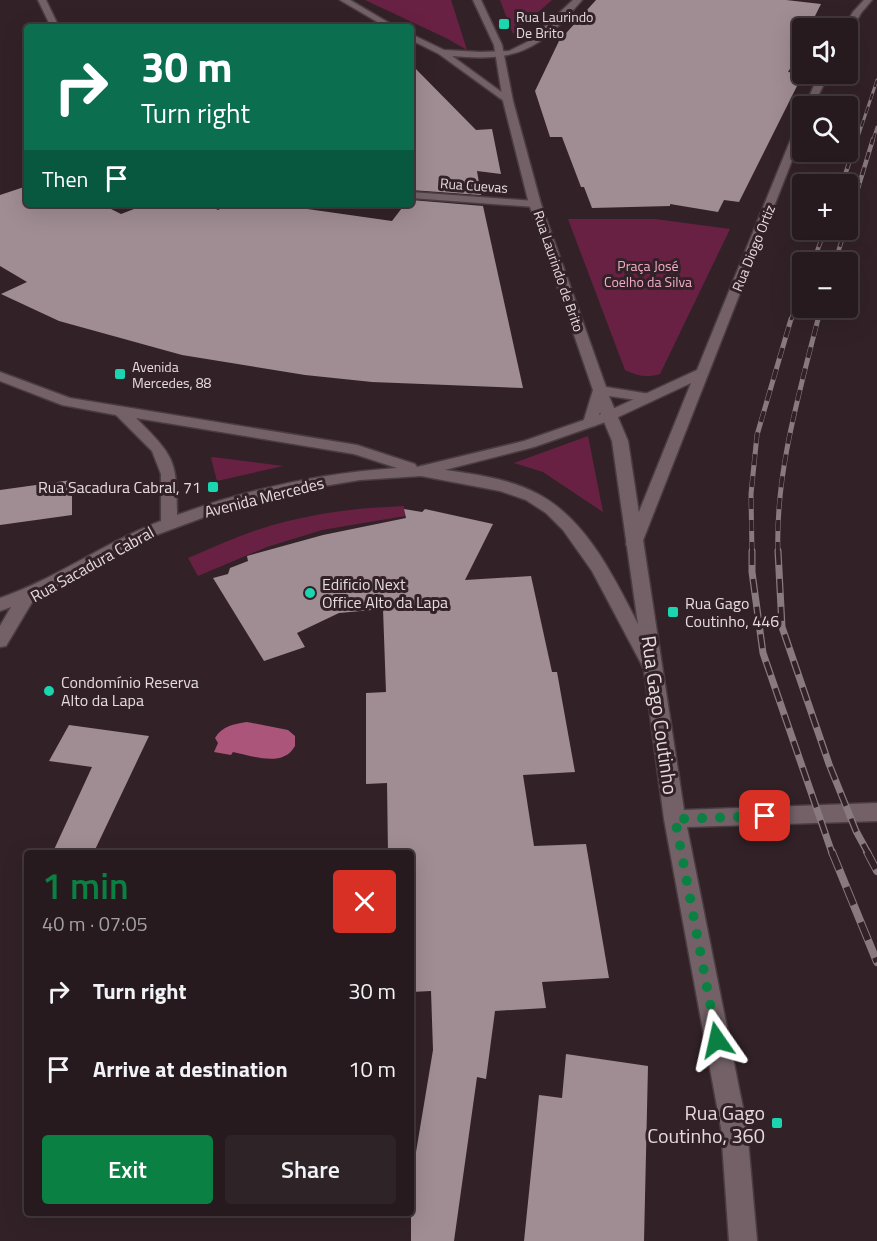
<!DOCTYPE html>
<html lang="en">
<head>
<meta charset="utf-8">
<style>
  body { margin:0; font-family:"Titillium Web",sans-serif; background:#2e2327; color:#f1f3f6; height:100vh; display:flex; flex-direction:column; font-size:22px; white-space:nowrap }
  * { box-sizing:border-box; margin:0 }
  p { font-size:20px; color:#a4a1a4 }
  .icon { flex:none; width:33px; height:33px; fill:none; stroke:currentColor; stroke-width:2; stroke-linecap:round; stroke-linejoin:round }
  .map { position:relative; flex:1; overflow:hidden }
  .sheet { position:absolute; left:24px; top:850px; width:390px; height:366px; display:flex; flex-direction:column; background:#261a1e; border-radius:6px; box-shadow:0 6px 24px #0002,0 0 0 2px #42383c }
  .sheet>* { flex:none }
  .hud { position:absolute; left:24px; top:24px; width:390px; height:183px; border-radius:6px; box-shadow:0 6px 24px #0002,0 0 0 2px #42383c; background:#0b6e4f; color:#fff; overflow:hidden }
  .fabs { position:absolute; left:792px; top:18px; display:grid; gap:12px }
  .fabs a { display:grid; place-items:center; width:66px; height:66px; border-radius:6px; background:#261a1e; box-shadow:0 6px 24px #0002,0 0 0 2px #42383c; font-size:30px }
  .pin { position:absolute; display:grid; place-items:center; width:51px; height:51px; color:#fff; margin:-26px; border-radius:12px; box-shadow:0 3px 9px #0006 }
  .me { position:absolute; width:66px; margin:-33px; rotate:349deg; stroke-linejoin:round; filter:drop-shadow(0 0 4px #0008) }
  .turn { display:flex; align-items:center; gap:21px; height:126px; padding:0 18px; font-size:27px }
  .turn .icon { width:78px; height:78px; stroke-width:2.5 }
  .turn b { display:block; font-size:42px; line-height:51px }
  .then { display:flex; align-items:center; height:57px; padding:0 18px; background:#0003; gap:12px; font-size:22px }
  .round { display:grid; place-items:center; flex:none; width:63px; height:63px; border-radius:6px; background:#2e2327 }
  .head { display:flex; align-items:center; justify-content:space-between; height:102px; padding:0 18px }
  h1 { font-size:36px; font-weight:600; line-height:45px; color:#0b8043 }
  .button { display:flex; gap:12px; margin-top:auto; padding:12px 18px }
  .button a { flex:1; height:69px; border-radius:6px; background:#0b8043; color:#fff; font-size:24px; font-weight:600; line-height:69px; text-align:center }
  .button a+a { background:#2e2327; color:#f1f3f6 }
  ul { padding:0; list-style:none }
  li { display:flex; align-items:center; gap:18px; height:78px; padding:0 18px }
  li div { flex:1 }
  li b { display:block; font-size:22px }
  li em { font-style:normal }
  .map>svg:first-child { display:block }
  .green { fill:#692143 }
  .water { fill:#ab557a }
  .building { fill:#a08c93 }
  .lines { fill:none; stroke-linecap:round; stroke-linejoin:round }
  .minor-casing { stroke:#4a3d42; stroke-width:3 }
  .tertiary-casing { stroke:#4a3d42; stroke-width:3 }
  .minor { fill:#746168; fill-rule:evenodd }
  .tertiary { fill:#746168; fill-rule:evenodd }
  .rail-far4-casing { stroke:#887a7f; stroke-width:3 }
  .rail-far3-casing { stroke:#887a7f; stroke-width:4.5 }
  .rail-far2-casing { stroke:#887a7f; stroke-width:5 }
  .rail-far1-casing { stroke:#887a7f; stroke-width:7 }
  .rail-casing { stroke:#887a7f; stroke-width:8 }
  .rail-far4 { stroke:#322228; stroke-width:2; stroke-dasharray:7; stroke-linecap:butt }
  .rail-far3 { stroke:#322228; stroke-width:3; stroke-dasharray:8; stroke-linecap:butt }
  .rail-far2 { stroke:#322228; stroke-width:4; stroke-dasharray:11; stroke-linecap:butt }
  .rail-far1 { stroke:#322228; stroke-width:4.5; stroke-dasharray:14; stroke-linecap:butt }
  .rail { stroke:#322228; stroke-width:6; stroke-dasharray:19; stroke-linecap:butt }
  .route { stroke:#0b8043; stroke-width:10; stroke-dasharray:0 18 }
  .poi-dot { fill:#1bd5b1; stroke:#322228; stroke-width:2 }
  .labels { text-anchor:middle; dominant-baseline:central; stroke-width:6; stroke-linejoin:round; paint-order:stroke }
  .far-poi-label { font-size:14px; fill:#e5dade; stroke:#322228; text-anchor:start }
  .far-street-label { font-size:14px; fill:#e5dade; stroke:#322228 }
  .far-park-label { font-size:14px; fill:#f1aac6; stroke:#322228 }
  .poi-label { font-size:16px; fill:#e5dade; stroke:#322228; text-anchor:start }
  .street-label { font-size:16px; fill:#e5dade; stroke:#322228 }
  .near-street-label { font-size:20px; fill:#e5dade; stroke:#322228 }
  .near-poi-label { font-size:20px; fill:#e5dade; stroke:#322228; text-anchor:end }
</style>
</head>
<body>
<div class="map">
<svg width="877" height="1241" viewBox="0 0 877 1241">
  <rect width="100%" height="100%" fill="#322228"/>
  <g class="green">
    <polygon points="365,0 451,0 467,50 448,39"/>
    <polygon points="500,0 552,0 513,34"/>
    <path d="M 568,219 L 655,219 L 730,229 L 660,374 C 648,378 637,376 625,370 Z"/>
    <polygon points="588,436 603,512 543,472 514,463"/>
    <polygon points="213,457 283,466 217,481 211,458"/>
    <path d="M 404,506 L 405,516 L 322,530 L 267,547 L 198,576 L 188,558 C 210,549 233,538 257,530 C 305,514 354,508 404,506 Z"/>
  </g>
  <path class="water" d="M 247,722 L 288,730 L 295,736 L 295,746 C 283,768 253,756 233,752 L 231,755 L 214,752 L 218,743 L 215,738 C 222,726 234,724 247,722 Z"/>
  <g class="building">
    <polygon points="596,0 786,0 821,4 809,28 802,28 802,41 793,59 796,59 788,72 803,74 739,202 724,200 718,212 670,204 670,206 592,208 584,187 581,187 562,137 550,137 535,91 559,41"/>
    <polygon points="411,64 476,130 492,129 501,174 477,171 481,195 411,190"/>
    <polygon points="27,186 27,204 87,204 96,209 105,206 121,214 147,204 206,204 218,210 229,204 272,204 392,221 405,204 411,204 411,200 483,206 523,388 372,382 305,375 182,355 59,321 1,294 27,282 0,266 0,195"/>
    <polygon points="72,480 72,515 0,525 0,490"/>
    <polygon points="404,509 422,512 425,509 493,524 465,580 531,576 552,672 557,672 575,772 523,775 534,846 586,844 609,978 542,982 546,1008 495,1011 486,1079 477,1077 454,1241 411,1241 411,1182 433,1050 431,991 411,992 411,854 388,854 387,783 366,784 366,693 386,692 383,609 339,613 297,633 305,647 264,661 213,578 228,574 230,568 248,561 247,556 323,535 406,518"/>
    <polygon points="69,725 149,736 93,854 52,854 92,767 49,761"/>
    <polygon points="566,1054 648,1066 644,1241 524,1241 539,1095 562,1098"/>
  </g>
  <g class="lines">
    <defs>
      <g id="minor">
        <polygon points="38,0 46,0 59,27 51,27"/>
        <polygon points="340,0 350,0 396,27 386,27"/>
        <path d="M 573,0 L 582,0 C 539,50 519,62 452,56 L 511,99 L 513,101 L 508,104 L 439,54 L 411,40 L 411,34 L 444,50 L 480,52 L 509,51 L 529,41 Z"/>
        <polygon points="864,0 872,0 861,13 851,31 848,31 848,28 844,28 853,12"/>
        <polygon points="819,74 829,74 813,106 805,106"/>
        <path d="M 802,121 L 802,135 L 640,548 L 628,548 L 626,544 L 691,383 L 614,419 L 534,447 L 421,476 L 360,480 L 288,492 L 237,505 L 148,538 L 34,599 L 6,646 L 0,647 L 0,626 L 11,607 L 0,611 L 0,598 C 56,579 105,542 161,521 L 161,474 L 152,451 L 116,415 L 62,405 L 0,381 L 0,372 L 70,398 L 357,445 L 415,464 L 417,467 L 524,441 L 604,413 L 697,370 L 797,124 ZM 136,418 L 354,454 L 397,468 C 321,473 249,489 177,515 C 177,460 175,457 136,418 Z"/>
        <polygon points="411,192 535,201 541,204 535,207 411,198"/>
      </g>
      <path id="tertiary" d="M 473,0 L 481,0 L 502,45 L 513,101 L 541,204 L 606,387 L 650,394 L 657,398 L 650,402 L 609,396 L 628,441 L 684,810 L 877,803 L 877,821 L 687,827 L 747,1128 L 757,1241 L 729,1241 L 721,1128 L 664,819 L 644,669 L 592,571 L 563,530 L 546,513 L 526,500 L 500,491 L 421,476 L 413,471 L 421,466 C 459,473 503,475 538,494 C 586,519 614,577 638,624 L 612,441 L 600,412 L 595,426 L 585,426 L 583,423 L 593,390 L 529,204 L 503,101 L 494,45 Z"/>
    </defs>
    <use href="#minor" class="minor-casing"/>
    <use href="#tertiary" class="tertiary-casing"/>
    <use href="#minor" class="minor"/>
    <use href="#tertiary" class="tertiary"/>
    <defs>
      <g id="rail-far4">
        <polyline points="857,140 877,80"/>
        <polyline points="873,140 877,127"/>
      </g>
      <g id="rail-far3">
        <polyline points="842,184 857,139"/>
        <polyline points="848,221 873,139"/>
        <polyline points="813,262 825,230"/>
        <polyline points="835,262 845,230"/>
        <polyline points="791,320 802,289"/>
        <polyline points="818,320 821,308"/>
      </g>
      <g id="rail-far2">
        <polyline points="752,553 751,494 757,435 791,319"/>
        <path d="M 778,553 C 775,474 799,394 818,319"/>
      </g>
      <g id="rail-far1">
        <polyline points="752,551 752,572 763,653 832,853"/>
        <polyline points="778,551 782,627 829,764 856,831 868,853"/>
      </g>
      <g id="rail">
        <polyline points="832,852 877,962"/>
        <polyline points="867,852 877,871"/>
      </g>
    </defs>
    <use href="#rail-far4" class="rail-far4-casing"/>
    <use href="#rail-far3" class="rail-far3-casing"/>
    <use href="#rail-far2" class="rail-far2-casing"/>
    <use href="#rail-far1" class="rail-far1-casing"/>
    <use href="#rail" class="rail-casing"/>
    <use href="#rail-far4" class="rail-far4"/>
    <use href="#rail-far3" class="rail-far3"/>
    <use href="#rail-far2" class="rail-far2"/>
    <use href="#rail-far1" class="rail-far1"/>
    <use href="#rail" class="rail"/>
  </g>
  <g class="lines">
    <polyline class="route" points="717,1040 675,819 765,816"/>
  </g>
  <g class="poi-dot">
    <rect x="498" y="18" width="12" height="12" rx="3"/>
    <rect x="114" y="368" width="12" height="12" rx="3"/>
    <rect x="207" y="481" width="12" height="12" rx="3"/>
    <circle cx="310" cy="593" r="6"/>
    <rect x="667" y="606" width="12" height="12" rx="3"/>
    <circle cx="49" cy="691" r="6"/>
    <rect x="771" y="1117" width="12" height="12" rx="3"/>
  </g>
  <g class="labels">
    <g class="far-poi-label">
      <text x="516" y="16">Rua Laurindo<tspan x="516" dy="16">De Brito</tspan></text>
      <text x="132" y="366">Avenida<tspan x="132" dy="16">Mercedes, 88</tspan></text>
    </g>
    <g class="far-street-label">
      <text transform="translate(474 185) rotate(4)">Rua Cuevas</text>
      <text transform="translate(753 248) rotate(-68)">Rua Diogo Ortiz</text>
      <text transform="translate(559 271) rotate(71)">Rua Laurindo de Brito</text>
    </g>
    <g class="far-park-label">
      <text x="648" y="265">Praça José<tspan x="648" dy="16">Coelho da Silva</tspan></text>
    </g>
    <g class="poi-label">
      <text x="201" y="487" text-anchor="end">Rua Sacadura Cabral, 71</text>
      <text x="322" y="584">Edificio Next<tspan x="322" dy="18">Office Alto da Lapa</tspan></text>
      <text x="685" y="603">Rua Gago<tspan x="685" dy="18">Coutinho, 446</tspan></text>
      <text x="61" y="682">Condomínio Reserva<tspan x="61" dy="18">Alto da Lapa</tspan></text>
    </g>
    <g class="street-label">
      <text transform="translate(264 497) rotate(-14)">Avenida Mercedes</text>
      <text transform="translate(92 564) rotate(-29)">Rua Sacadura Cabral</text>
    </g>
    <g class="near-street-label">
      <text transform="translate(660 715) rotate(82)">Rua Gago Coutinho</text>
    </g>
    <g class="near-poi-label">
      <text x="765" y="1112">Rua Gago<tspan x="765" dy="23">Coutinho, 360</tspan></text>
    </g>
  </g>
</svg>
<div class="fabs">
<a><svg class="icon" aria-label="sound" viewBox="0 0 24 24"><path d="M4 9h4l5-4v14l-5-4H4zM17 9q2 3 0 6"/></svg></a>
<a><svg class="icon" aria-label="search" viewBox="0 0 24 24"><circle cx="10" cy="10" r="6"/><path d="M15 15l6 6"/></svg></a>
<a>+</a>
<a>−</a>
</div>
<div class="pin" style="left:765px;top:816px;background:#d93025"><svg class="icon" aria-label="arrive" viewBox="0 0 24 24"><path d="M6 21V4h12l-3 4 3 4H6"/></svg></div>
<svg class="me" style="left:717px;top:1040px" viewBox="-20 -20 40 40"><path d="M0-17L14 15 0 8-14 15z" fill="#0b8043" stroke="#fff" stroke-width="4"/></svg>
<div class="hud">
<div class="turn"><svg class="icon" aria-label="right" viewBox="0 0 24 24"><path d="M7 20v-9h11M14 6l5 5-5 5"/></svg><div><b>30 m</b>Turn right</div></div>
<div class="then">Then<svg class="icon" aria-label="arrive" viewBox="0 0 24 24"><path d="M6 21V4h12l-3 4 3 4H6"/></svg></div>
</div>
<section class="sheet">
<div class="head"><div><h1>1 min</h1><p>40 m · 07:05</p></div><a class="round" style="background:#d93025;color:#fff"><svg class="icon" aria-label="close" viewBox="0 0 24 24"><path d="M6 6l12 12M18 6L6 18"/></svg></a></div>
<ul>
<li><svg class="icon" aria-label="right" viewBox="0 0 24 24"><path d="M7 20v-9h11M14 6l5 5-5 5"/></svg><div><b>Turn right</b></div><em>30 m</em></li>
<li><svg class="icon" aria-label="arrive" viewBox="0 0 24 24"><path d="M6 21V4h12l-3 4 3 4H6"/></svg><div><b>Arrive at destination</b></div><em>10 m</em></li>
</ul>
<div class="button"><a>Exit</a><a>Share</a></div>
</section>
</div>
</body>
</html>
